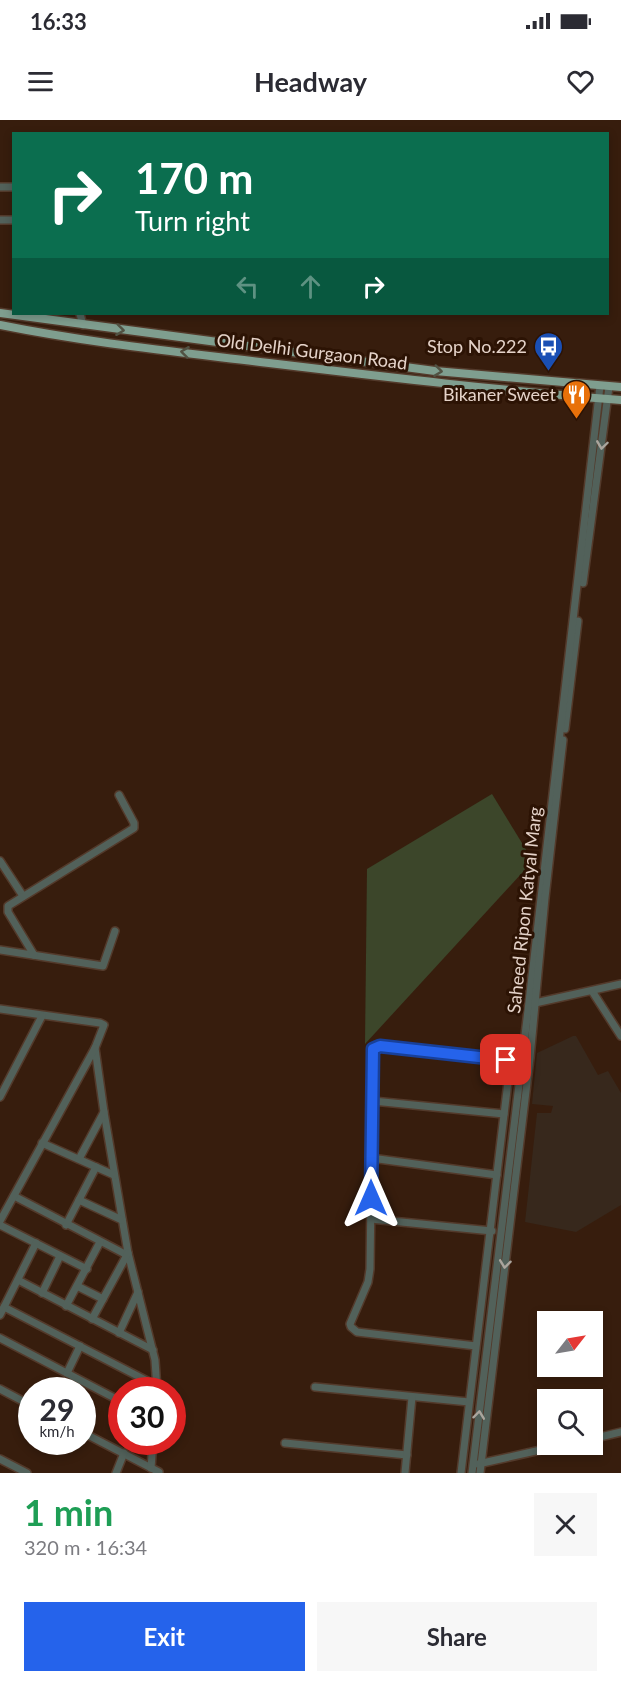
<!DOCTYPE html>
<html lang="en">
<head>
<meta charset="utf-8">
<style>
  body { margin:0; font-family:Lato,sans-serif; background:#f7f7f7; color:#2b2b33; height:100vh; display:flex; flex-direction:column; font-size:22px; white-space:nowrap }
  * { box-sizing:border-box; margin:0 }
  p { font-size:20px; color:#7c7c81 }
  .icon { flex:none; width:33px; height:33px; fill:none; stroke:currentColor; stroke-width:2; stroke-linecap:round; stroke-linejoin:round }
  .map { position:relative; height:1353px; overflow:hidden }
  .panel { display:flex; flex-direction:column; background:#fff; flex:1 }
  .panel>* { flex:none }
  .banner { position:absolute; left:12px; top:12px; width:597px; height:183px; border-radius:0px; box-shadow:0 3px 9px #0003; background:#0b6e4f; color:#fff; overflow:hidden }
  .needle { width:39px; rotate:59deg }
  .buttons { position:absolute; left:537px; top:1191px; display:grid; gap:12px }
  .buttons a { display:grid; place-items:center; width:66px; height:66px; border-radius:0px; background:#fff; box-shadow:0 3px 9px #0003; font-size:30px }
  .speed { position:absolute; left:18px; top:1257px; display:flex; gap:12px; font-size:30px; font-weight:700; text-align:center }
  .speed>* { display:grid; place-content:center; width:78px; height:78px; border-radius:50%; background:#fff; box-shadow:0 3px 9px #0003; line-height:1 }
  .speed small { font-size:15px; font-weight:400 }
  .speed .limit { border:9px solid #d22; background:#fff; color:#111 }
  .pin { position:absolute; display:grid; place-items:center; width:51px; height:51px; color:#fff; margin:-26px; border-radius:12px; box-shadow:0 3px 9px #0006 }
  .me { position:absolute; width:66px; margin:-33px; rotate:0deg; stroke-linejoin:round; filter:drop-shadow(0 0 4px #0008) }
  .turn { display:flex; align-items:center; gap:21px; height:126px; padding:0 24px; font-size:27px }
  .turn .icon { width:78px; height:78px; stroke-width:2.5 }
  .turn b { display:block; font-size:42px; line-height:51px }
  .lanes { display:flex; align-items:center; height:57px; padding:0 24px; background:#0003; justify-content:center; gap:30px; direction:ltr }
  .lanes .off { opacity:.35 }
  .round { display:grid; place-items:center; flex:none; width:63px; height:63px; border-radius:0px; background:#f7f7f7 }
  .headline { display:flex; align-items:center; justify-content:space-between; height:102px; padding:0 24px }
  h1 { font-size:36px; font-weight:700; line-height:45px; color:#1e9e55 }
  .action { display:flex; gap:12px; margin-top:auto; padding:12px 24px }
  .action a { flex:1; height:69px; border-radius:0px; background:#2563eb; color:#fff; font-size:24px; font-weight:700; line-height:69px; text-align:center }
  .action a+a { background:#f7f7f7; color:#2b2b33 }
  .status { display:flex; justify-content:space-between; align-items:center; height:42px; padding:0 30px; background:#fff; direction:ltr }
  .status svg { height:16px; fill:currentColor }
  header { display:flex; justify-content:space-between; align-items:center; height:78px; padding:0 24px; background:#fff; font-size:27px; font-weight:700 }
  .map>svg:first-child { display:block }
  .commercial { fill:#37281c }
  .green { fill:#3c462a }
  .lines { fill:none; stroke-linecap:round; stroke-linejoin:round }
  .minor-casing { stroke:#533a2b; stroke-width:10 }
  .major-casing { stroke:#533a2b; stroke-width:11 }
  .minor { stroke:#52615a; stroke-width:7 }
  .major { stroke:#7f9e8f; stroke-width:8 }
  .oneway { stroke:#515243 }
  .oneway2 { stroke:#aaa59d }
  .route-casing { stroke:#184099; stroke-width:15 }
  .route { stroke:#2563eb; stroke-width:10 }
  .labels { text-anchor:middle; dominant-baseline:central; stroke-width:6; stroke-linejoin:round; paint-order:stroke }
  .poi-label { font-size:18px; fill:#e5d3c9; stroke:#2c1304; text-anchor:end }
  .street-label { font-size:18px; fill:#e5d3c9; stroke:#2c1304 }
</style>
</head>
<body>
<div class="status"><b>16:33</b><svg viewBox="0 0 49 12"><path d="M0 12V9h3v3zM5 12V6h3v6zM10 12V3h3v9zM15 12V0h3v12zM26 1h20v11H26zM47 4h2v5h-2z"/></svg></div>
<header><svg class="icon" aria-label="menu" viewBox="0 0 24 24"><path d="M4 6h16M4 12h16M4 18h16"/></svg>Headway<svg class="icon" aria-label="heart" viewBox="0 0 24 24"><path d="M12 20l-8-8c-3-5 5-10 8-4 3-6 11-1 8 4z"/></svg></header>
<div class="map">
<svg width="621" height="1353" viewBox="0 0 621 1353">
  <rect width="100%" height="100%" fill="#371d0d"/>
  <polygon class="commercial" points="573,916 576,916 598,955 608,951 621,973 621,1085 576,1112 525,1102 537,993 551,993 553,986 532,984 537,933"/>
  <polygon class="green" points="492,674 533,741 365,924 367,749"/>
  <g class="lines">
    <defs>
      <g id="minor">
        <polyline points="0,67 14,67"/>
        <polyline points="0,100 14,100"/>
        <polyline points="80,194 83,205"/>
        <polyline points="583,463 609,267"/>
        <polyline points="565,609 578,501"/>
        <polyline points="0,741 23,776"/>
        <polyline points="0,830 103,846 115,811"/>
        <polyline points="34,835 8,792 8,786 134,708 134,703 119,675"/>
        <polyline points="592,871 621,916"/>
        <polyline points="535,883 621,864"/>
        <polyline points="0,889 100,903 104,905 95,928 104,992 128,1133 155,1240 157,1270"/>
        <polyline points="0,977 42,896"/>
        <polyline points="373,981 504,994"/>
        <polyline points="42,1023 114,1055"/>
        <polyline points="371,1038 497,1055"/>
        <polyline points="79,1039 104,992"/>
        <polyline points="14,1076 127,1135"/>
        <polyline points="79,1080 122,1100"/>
        <polyline points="371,1099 492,1111"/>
        <polyline points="0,1101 95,928"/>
        <polyline points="0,1105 87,1149"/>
        <polyline points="66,1105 96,1047"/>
        <polyline points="18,1160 153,1230"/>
        <polyline points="77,1166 103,1179"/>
        <polyline points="42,1173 60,1136"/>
        <polyline points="66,1186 100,1122"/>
        <polyline points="4,1187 157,1266"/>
        <polyline points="0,1195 36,1123"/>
        <polyline points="92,1199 128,1133"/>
        <polyline points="119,1213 138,1172"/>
        <polyline points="0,1218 122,1282"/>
        <polyline points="67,1253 80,1226"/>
        <polyline points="315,1267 469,1282"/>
        <polyline points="0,1269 32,1286"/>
        <polyline points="82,1312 159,1352"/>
        <polyline points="592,1319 621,1312"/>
        <polyline points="285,1323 407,1335"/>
        <polyline points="0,1339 27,1353"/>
        <polyline points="478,1344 567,1324"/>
        <polyline points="151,1348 153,1322"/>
        <polyline points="116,1353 124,1333"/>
        <polyline points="405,1353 412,1277"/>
        <polyline points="461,1353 510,945 506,940 378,926 373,929 370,1149 368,1162 350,1204 351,1207 357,1212 476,1226"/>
        <polyline points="472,1353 529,882 600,266"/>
        <polyline points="480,1353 530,938 545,778 563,620"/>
      </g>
      <g id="major">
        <polyline points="0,193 435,251 621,267"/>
        <path d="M 0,205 C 89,223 179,232 269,243 C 386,257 504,271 621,280"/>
      </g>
    </defs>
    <use href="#minor" class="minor-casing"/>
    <use href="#major" class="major-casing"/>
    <use href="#minor" class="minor"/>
    <use href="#major" class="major"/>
  </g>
  <defs><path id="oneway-chevron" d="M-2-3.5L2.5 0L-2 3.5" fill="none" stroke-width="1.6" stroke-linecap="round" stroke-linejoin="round" transform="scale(1.5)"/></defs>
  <g class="oneway">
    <use href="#oneway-chevron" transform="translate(120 210) rotate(7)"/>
    <use href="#oneway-chevron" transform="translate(185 232) rotate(-173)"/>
    <use href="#oneway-chevron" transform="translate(438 251) rotate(7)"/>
  </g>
  <g class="oneway2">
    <use href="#oneway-chevron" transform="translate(602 325) rotate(98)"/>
    <use href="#oneway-chevron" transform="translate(505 1144) rotate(97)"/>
    <use href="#oneway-chevron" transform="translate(479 1295) rotate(-83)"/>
  </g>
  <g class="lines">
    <defs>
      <polyline id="route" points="371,1078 373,929 380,926 506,940"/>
    </defs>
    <use href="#route" class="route-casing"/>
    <use href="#route" class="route"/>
  </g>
  <defs>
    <symbol id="bus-pin" viewBox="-11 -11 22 30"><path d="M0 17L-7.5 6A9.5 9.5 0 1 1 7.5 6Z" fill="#1a4fb4" stroke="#2c1304"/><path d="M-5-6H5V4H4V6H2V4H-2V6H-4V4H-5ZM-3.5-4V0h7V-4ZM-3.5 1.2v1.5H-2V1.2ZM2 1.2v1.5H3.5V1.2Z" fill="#fff"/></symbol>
    <symbol id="restaurant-pin" viewBox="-11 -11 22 30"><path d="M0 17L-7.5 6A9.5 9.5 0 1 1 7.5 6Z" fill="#e8710a" stroke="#2c1304"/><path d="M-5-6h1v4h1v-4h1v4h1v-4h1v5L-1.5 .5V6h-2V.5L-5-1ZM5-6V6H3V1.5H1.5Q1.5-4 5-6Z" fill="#fff"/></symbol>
  </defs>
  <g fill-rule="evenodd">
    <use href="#bus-pin" x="532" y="210" width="33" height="45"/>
    <use href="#restaurant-pin" x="560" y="258" width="33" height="45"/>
  </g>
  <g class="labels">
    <g class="poi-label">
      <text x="527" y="226">Stop No.222</text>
      <text x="556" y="274">Bikaner Sweet</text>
    </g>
    <g class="street-label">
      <text transform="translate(312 231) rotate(7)">Old Delhi Gurgaon Road</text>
      <text transform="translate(524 790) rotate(-84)">Saheed Ripon Katyal Marg</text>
    </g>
  </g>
</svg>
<div class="buttons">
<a><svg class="needle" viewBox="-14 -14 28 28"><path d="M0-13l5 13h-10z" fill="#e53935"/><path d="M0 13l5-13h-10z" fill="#7c7c81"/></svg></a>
<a><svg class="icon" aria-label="search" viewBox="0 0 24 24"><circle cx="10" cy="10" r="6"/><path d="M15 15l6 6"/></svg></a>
</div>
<div class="speed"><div>29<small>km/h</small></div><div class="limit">30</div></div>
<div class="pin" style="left:506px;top:940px;background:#d93025"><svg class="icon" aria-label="arrive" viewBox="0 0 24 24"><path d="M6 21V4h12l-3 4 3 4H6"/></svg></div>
<svg class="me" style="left:371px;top:1078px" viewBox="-20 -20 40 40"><path d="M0-17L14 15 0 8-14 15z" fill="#2563eb" stroke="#fff" stroke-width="4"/></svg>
<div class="banner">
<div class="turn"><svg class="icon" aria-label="right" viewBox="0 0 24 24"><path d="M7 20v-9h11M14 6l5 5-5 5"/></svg><div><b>170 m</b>Turn right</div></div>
<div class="lanes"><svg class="icon off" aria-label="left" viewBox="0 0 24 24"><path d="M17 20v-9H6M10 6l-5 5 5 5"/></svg><svg class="icon off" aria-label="ahead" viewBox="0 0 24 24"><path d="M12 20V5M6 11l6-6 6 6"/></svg><svg class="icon" aria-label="right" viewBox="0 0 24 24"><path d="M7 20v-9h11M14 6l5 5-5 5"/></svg></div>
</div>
</div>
<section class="panel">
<div class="headline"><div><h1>1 min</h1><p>320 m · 16:34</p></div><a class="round"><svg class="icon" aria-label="close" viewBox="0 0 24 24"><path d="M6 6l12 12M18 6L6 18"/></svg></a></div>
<div class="action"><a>Exit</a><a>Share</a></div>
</section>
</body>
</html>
